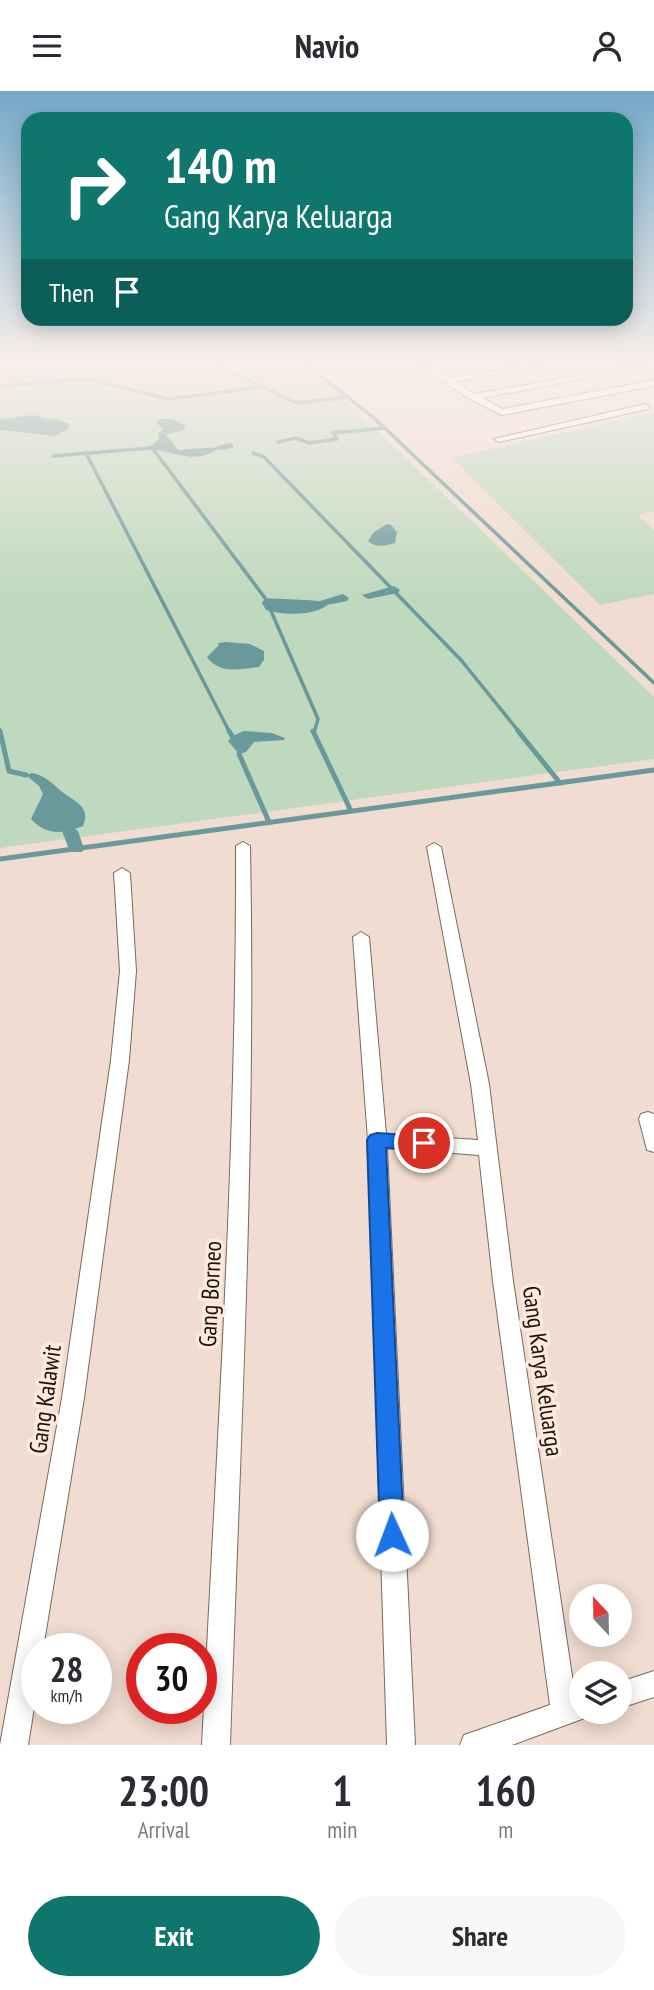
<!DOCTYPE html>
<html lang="en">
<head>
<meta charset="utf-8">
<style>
  body { margin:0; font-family:"PT Sans Narrow",sans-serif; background:#f7f7f7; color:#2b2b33; height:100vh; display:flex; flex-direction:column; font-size:26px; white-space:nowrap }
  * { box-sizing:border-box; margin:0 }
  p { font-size:23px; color:#7c7c81 }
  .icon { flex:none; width:38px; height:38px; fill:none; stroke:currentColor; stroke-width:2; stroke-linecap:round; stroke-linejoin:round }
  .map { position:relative; height:1654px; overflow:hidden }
  .details { display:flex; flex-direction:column; background:#fff; flex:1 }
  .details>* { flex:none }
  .banner { position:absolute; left:21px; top:21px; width:612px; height:214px; border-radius:21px; box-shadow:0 4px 18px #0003; background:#0f766e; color:#fff; overflow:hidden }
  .needle { width:46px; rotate:338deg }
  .controls { position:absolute; left:569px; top:1493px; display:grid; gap:14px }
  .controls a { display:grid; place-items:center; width:63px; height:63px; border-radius:50%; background:#fff; box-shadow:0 4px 18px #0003; font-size:35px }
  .speed { position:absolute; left:21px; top:1542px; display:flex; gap:14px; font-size:35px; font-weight:700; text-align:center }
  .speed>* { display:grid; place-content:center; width:91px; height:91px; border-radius:50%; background:#fff; box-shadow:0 4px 18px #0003; line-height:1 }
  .speed small { font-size:18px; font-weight:400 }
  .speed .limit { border:10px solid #d22; background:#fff; color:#111 }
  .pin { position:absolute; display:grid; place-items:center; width:60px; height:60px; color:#fff; margin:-30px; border:4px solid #fff; border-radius:50%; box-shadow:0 2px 7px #0007 }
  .me { position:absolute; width:77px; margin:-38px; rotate:358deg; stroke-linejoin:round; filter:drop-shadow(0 0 5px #0008) }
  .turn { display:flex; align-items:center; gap:24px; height:147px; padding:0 28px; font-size:32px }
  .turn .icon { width:91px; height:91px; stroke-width:2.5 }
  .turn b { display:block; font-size:49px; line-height:60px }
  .then { display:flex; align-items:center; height:66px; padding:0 28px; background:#0003; gap:14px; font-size:26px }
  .eta { display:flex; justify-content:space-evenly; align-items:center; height:119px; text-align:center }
  .eta b { font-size:42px; font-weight:700; line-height:49px }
  .primary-button { display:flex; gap:14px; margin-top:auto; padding:14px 28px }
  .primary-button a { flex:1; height:80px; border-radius:42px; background:#0f766e; color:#fff; font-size:28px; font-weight:700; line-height:80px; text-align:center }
  .primary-button a+a { background:#f7f7f7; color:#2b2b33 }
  header { display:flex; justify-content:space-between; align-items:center; height:91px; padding:0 28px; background:#fff; font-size:32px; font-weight:700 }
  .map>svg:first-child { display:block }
  .green { fill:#bfd9be }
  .water { fill:#6a999b }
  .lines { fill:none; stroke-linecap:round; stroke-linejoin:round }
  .stream-far1 { stroke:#6a999b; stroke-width:3.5 }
  .stream { stroke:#6a999b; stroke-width:5 }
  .canal { fill:#6a999b; fill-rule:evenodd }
  .street-casing { stroke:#7b6a5f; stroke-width:2 }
  .street { fill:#fff; fill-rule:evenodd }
  .route { fill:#1a73e8; stroke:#114b97; stroke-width:2 }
  .labels { text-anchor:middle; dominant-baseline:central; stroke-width:7; stroke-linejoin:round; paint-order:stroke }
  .near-street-label { font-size:24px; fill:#19120e; stroke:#fde9dd }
</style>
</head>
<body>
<header><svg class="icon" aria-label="menu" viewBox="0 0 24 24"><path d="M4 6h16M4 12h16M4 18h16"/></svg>Navio<svg class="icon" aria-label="person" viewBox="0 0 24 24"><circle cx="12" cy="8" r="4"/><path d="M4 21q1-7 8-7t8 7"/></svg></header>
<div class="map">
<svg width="654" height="1654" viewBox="0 0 654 1654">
  <rect width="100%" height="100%" fill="#f0dcd0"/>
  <g class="green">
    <polygon points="0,275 303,275 345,308 654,606 654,668 0,757"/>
    <polygon points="654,321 654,420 638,424 654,439 654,503 600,514 452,367"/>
  </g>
  <g class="water">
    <path d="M 33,324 C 45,328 57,327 69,333 L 68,338 L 55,345 L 0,339 L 0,328 Z"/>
    <path d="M 161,328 L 173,328 L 186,335 L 183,339 L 166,344 L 178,359 L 220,356 C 200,374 175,362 153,358 L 149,356 L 159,348 L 158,343 L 163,338 L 156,331 Z"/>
    <path d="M 387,433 L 391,434 L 397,441 L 395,452 C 386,455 375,457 368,450 L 374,441 Z"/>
    <path d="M 265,507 C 276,508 325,509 330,512 C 315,526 284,524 266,519 L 262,512 Z"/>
    <path d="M 226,551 L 250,553 L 264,560 L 264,569 L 259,576 C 240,578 220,584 207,566 L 219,554 L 218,552 Z"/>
    <polygon points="244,640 272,642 285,647 284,649 254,651 246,661 239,663 228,650 232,645"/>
    <path d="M 32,682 C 44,684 52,692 61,700 C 73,710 92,715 83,735 C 63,743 47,745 31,728 L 43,703 L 39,695 L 26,684 Z"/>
  </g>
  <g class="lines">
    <g class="stream-far1">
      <polyline points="218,275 297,312 348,306"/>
      <polyline points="308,275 373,326 654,592"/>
      <polyline points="0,295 87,288 169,308 262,296"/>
      <polyline points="278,351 296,347 309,352 337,348 333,342 384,337"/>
      <polyline points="153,358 265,507"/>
      <polyline points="86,362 230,642"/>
      <polyline points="253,362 264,366 461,569 520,642"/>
      <polyline points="53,365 151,357"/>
      <polyline points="271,520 318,628 314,642"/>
      <polyline points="0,639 1,642"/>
    </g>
    <g class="stream">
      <polyline points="0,640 9,680 26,684"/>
      <polyline points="229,640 232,645"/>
      <polyline points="313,640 351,720"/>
      <polyline points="518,640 560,692"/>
      <polyline points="239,663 269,731"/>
      <polyline points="0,768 654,679"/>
    </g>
    <g class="canal">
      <polygon points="229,352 233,353 233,357 220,359 215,356"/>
      <polygon points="394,495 400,499 398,502 368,508 362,504"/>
      <polygon points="343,503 349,507 347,510 326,514 320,510"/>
      <polygon points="70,735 78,740 84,758 82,761 70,761 62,740"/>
    </g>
    <defs>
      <g id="street">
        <polygon points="420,275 429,275 450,287 524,275 540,275 456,291 475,303 633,275 648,275 482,307 503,318 654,289 654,295 502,324 470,308"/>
        <polygon points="645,313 649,316 648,318 499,351 494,348"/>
        <path d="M 243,751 L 250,755 C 256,1055 240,1354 230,1654 L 202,1654 C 217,1354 237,1055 236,755 Z"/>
        <polygon points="434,752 441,756 489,993 513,1190 575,1605 581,1603 581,1620 592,1620 590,1625 512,1654 460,1654 464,1644 550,1614 493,1190 479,1064 387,1057 415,1654 387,1654 368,1049 353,846 361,841 369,846 386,1043 478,1049 471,993 427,756"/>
        <polygon points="122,777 130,782 136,880 129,969 84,1307 43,1558 37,1558 37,1598 28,1654 0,1654 62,1307 111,969 120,880 114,782"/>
        <polygon points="648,1021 654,1023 654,1061 647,1059 639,1028 641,1023"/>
        <polygon points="654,1580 654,1606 620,1617 620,1591"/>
      </g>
    </defs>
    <use href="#street" class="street-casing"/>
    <use href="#street" class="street"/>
  </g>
  <linearGradient id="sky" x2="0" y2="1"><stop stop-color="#75a9c9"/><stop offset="0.54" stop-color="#f8efea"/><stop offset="1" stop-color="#f8efea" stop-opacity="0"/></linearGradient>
  <rect width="654" height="506" fill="url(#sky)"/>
  <polygon class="route" points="377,1042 424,1045 430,1047 433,1052 430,1057 424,1059 386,1057 404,1444 401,1452 392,1456 384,1452 380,1444 367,1049 370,1044"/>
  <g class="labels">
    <g class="near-street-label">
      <text transform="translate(210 1203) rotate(-87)">Gang Borneo</text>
      <text transform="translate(543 1280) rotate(82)">Gang Karya Keluarga</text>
      <text transform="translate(45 1308) rotate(-82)">Gang Kalawit</text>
    </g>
  </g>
</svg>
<div class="controls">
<a><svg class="needle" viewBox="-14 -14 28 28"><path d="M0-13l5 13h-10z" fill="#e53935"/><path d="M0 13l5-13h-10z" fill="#7c7c81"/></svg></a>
<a><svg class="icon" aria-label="layers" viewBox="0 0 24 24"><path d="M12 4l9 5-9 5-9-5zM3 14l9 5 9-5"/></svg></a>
</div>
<div class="speed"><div>28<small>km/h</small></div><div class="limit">30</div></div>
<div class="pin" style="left:424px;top:1052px;background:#d93025"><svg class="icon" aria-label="arrive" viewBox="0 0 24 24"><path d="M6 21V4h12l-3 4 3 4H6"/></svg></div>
<svg class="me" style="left:392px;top:1444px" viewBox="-20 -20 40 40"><circle r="19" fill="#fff"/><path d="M0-13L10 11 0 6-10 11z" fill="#1a73e8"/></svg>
<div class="banner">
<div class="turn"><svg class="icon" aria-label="right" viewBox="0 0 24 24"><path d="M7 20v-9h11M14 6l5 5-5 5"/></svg><div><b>140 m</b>Gang Karya Keluarga</div></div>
<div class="then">Then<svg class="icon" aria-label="arrive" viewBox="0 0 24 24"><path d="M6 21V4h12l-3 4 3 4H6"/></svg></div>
</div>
</div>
<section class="details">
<div class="eta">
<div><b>23:00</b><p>Arrival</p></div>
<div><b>1</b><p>min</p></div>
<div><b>160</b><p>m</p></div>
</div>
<div class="primary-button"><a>Exit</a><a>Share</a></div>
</section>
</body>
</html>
